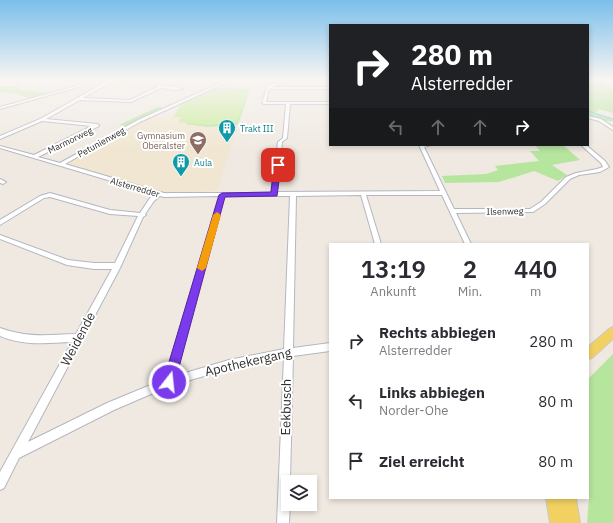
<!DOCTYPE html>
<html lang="de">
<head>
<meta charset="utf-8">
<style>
  body { margin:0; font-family:"IBM Plex Sans",sans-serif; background:#f7f7f7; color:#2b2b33; height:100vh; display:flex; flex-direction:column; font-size:15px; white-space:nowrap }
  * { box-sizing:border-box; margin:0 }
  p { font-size:13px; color:#7c7c81 }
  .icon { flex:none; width:22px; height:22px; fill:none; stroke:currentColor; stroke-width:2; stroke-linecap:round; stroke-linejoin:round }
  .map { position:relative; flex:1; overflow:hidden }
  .panel { position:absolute; left:329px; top:243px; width:260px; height:256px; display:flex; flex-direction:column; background:#fff; border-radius:0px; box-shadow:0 2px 6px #0003 }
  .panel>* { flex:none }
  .guide { position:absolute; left:329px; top:24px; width:260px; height:122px; border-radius:0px; box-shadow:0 2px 6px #0003; background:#202124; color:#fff; overflow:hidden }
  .tools { position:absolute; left:281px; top:475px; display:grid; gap:8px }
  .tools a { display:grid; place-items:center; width:36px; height:36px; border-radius:0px; background:#fff; box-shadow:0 2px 6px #0003; font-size:20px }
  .pin { position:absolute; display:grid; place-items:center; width:34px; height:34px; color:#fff; margin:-17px; border-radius:8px; box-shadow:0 2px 6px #0006 }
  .me { position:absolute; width:44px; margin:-22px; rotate:16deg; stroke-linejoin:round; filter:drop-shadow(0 0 3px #0008) }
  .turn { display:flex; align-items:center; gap:14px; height:84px; padding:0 16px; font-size:18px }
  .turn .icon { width:52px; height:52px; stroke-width:2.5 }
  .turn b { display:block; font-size:28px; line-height:34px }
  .lanes { display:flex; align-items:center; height:38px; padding:0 16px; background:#0003; justify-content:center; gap:20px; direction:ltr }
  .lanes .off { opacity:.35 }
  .eta { display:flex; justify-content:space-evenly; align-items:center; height:68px; text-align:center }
  .eta b { font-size:24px; font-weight:600; line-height:28px }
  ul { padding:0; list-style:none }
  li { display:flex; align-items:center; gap:12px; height:60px; padding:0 16px }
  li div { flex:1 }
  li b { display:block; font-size:15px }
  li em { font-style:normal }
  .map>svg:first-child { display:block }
  .education { fill:#f0e6d1 }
  .green { fill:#b6e59e }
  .pitch { fill:#c9ec9a }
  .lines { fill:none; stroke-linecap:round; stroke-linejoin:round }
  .stream { stroke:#75cff0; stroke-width:1 }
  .minor-casing { stroke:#b4b7c1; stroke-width:2 }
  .major-casing { stroke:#c9c9c9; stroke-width:2 }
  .minor { fill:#fff; fill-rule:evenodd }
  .major { fill:#f2d163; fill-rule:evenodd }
  .route { fill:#7c3aed; stroke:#51269a }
  .slow { fill:#f59e0b }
  .labels { text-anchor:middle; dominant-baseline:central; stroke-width:4; stroke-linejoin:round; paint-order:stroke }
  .far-culture-label { font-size:9px; fill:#0d838f; stroke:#fff; text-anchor:start }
  .far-education-label { font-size:9px; fill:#785e54; stroke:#fff; text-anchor:end }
  .far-street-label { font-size:9px; fill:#2e2e2e; stroke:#fff }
  .near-street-label { font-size:13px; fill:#2e2e2e; stroke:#fff }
</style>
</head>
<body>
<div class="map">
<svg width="613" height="523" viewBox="0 0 613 523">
  <rect width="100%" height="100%" fill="#efe9e1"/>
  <polygon class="education" points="150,117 181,117 178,122 187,122 186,124 208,127 238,125 217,191 161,192 66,164"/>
  <g class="green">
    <polygon points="588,80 599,80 613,90 613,113 599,109 595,113 613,119 613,121 603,121 588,116"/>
    <polygon points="3,86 19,86 18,90 53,93 31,99 17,94 0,92 0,87"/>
    <path d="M 215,88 L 250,89 L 238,125 L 208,127 L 186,124 L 187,122 C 205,123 220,127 237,119 L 246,95 L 228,90 L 207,92 Z"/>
    <polygon points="158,107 164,108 127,126 119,125"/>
    <polygon points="535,145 563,145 580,160 552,165 567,175 558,181 534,171 499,182 445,183 442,176 486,174 498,170 495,166 539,161 530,151 540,151"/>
    <polygon points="613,354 613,523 587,523 589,498 588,490 588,379"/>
  </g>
  <polygon class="pitch" points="228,90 237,91 246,95 239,117 235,121 209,125 178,122 181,117 173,117 182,103 207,92"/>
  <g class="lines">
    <polyline class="stream" points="588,111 613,119"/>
    <defs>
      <g id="minor">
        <polygon points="98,80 104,80 0,109 0,107"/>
        <path d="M 109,80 L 147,81 L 164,86 L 178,87 L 183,89 L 175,90 L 161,88 L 131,102 L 80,100 L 46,119 L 97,124 L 99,125 L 99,126 L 38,157 L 60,163 L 138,120 L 227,80 L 232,80 L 140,122 L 65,164 L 164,193 L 271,193 L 278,142 L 283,138 L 286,104 L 264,104 L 262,103 L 267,86 L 286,80 L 291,80 L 272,87 L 330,87 L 330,89 L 269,89 L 266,102 L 330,102 L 330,104 L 290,104 L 287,138 L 282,142 L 277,192 L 440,191 L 419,145 L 431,145 L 424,147 L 454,209 L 530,209 L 541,202 L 566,177 L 576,173 L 597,169 L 603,167 L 601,163 L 581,145 L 586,145 L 605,161 L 609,167 L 600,172 L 579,175 L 570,179 L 545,204 L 533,212 L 456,213 L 471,244 L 465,244 L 442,195 L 366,195 L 381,244 L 375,244 L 361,195 L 296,196 L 293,348 L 330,343 L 330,351 L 293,356 L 290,482 L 288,482 L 288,504 L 290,504 L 289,523 L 277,523 L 284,357 L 229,369 L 190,380 L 151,394 L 114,410 L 19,458 L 4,488 L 0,490 L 0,472 L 72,342 C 47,343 23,346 0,336 L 0,328 C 28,338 47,335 76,334 L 112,269 L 94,269 L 67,265 L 0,239 L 0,235 L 68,260 L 94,263 L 115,263 L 138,216 L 110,214 L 50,197 L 44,198 L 0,225 L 0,220 L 40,196 L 50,193 L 110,210 L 140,213 L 150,198 L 155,194 L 0,148 L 0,146 L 34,155 L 92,126 L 42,121 L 0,139 L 0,136 L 40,119 ZM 113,81 L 147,83 L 159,86 L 130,100 L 83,98 ZM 160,196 L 164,197 L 219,196 L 165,379 L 107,403 L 28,442 L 120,268 L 143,217 L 146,215 L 145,214 L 154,201 ZM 224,196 L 290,196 L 284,349 L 229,360 L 175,376 Z"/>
        <polygon points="588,116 601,119 613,127 613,130 599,121 588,118"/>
        <polygon points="0,179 6,182 3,184 0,183"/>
      </g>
      <g id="major">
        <polygon points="613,327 613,339 592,358 588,359 588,347 609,329"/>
        <polygon points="546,498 576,498 580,523 550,523"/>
      </g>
    </defs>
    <use href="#minor" class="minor-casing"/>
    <use href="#major" class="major-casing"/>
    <use href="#minor" class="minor"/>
    <use href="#major" class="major"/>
  </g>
  <linearGradient id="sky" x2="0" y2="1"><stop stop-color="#7abfeb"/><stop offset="0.52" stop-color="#f8f5f2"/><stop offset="1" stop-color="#f8f5f2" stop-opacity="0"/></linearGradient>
  <rect width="613" height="153" fill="url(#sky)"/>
  <polygon class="route" points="278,163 281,165 277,196 225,197 175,382 173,386 169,388 165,386 163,382 219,195 222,193 271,192 274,165"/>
  <polygon class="slow" points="217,212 221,215 206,268 202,271 197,268 213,215"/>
  <defs>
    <symbol id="building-pin" viewBox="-11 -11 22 30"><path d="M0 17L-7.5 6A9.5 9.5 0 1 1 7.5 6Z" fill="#0f9aa8" stroke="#fff"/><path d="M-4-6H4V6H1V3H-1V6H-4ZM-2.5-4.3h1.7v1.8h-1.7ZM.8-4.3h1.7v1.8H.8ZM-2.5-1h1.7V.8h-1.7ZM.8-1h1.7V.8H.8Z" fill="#fff"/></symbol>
    <symbol id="school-pin" viewBox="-11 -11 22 30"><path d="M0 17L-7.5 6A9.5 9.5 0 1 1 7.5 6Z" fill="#8d6e63" stroke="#fff"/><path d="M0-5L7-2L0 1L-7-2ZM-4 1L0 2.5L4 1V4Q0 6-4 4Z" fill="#fff"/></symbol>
  </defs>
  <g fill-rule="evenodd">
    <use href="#building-pin" x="217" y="118" width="20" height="27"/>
    <use href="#school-pin" x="188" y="130" width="20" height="27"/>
    <use href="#building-pin" x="171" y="152" width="20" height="27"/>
  </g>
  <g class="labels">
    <g class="far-culture-label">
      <text x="240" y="128">Trakt III</text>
      <text x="194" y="162">Aula</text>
    </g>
    <g class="far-education-label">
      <text x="185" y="135">Gymnasium<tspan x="185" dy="10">Oberalster</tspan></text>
    </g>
    <g class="far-street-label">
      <text transform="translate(70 140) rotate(-26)">Marmorweg</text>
      <text transform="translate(101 142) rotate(-29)">Petunienweg</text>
      <text transform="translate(135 187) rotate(16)">Alsterredder</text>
      <text transform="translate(505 211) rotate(-1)">Ilsenweg</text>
    </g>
    <g class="near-street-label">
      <text transform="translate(78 339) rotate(-62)">Weidende</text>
      <text transform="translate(248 362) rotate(-13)">Apothekergang</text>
      <text transform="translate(286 407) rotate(-89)">Eekbusch</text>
    </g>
  </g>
</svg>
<div class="tools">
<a><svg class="icon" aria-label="layers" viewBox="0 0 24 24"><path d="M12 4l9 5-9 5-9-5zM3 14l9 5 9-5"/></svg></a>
</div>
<div class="pin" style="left:278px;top:165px;background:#d93025"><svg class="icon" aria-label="arrive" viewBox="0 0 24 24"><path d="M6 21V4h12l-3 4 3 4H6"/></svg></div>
<svg class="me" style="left:169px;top:382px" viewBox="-20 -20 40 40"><circle r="17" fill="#7c3aed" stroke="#fff" stroke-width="3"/><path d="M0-11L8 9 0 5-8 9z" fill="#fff"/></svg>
<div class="guide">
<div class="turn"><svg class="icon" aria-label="right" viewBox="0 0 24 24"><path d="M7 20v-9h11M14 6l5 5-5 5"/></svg><div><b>280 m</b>Alsterredder</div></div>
<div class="lanes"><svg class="icon off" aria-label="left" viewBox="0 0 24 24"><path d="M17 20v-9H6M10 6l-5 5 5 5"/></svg><svg class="icon off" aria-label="ahead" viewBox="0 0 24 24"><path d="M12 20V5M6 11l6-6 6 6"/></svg><svg class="icon off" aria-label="ahead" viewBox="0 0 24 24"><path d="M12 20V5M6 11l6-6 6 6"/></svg><svg class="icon" aria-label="right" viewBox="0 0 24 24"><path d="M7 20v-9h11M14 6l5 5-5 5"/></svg></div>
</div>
<section class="panel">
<div class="eta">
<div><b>13:19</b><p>Ankunft</p></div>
<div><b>2</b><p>Min.</p></div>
<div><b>440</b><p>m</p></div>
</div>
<ul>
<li><svg class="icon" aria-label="right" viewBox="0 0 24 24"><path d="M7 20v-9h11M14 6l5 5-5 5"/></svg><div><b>Rechts abbiegen</b><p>Alsterredder</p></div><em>280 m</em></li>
<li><svg class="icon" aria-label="left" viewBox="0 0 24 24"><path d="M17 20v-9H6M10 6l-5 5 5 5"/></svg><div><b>Links abbiegen</b><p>Norder-Ohe</p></div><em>80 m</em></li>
<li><svg class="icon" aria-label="arrive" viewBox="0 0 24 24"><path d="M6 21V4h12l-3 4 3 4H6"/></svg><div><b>Ziel erreicht</b></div><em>80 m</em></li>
</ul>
</section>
</div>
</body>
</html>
